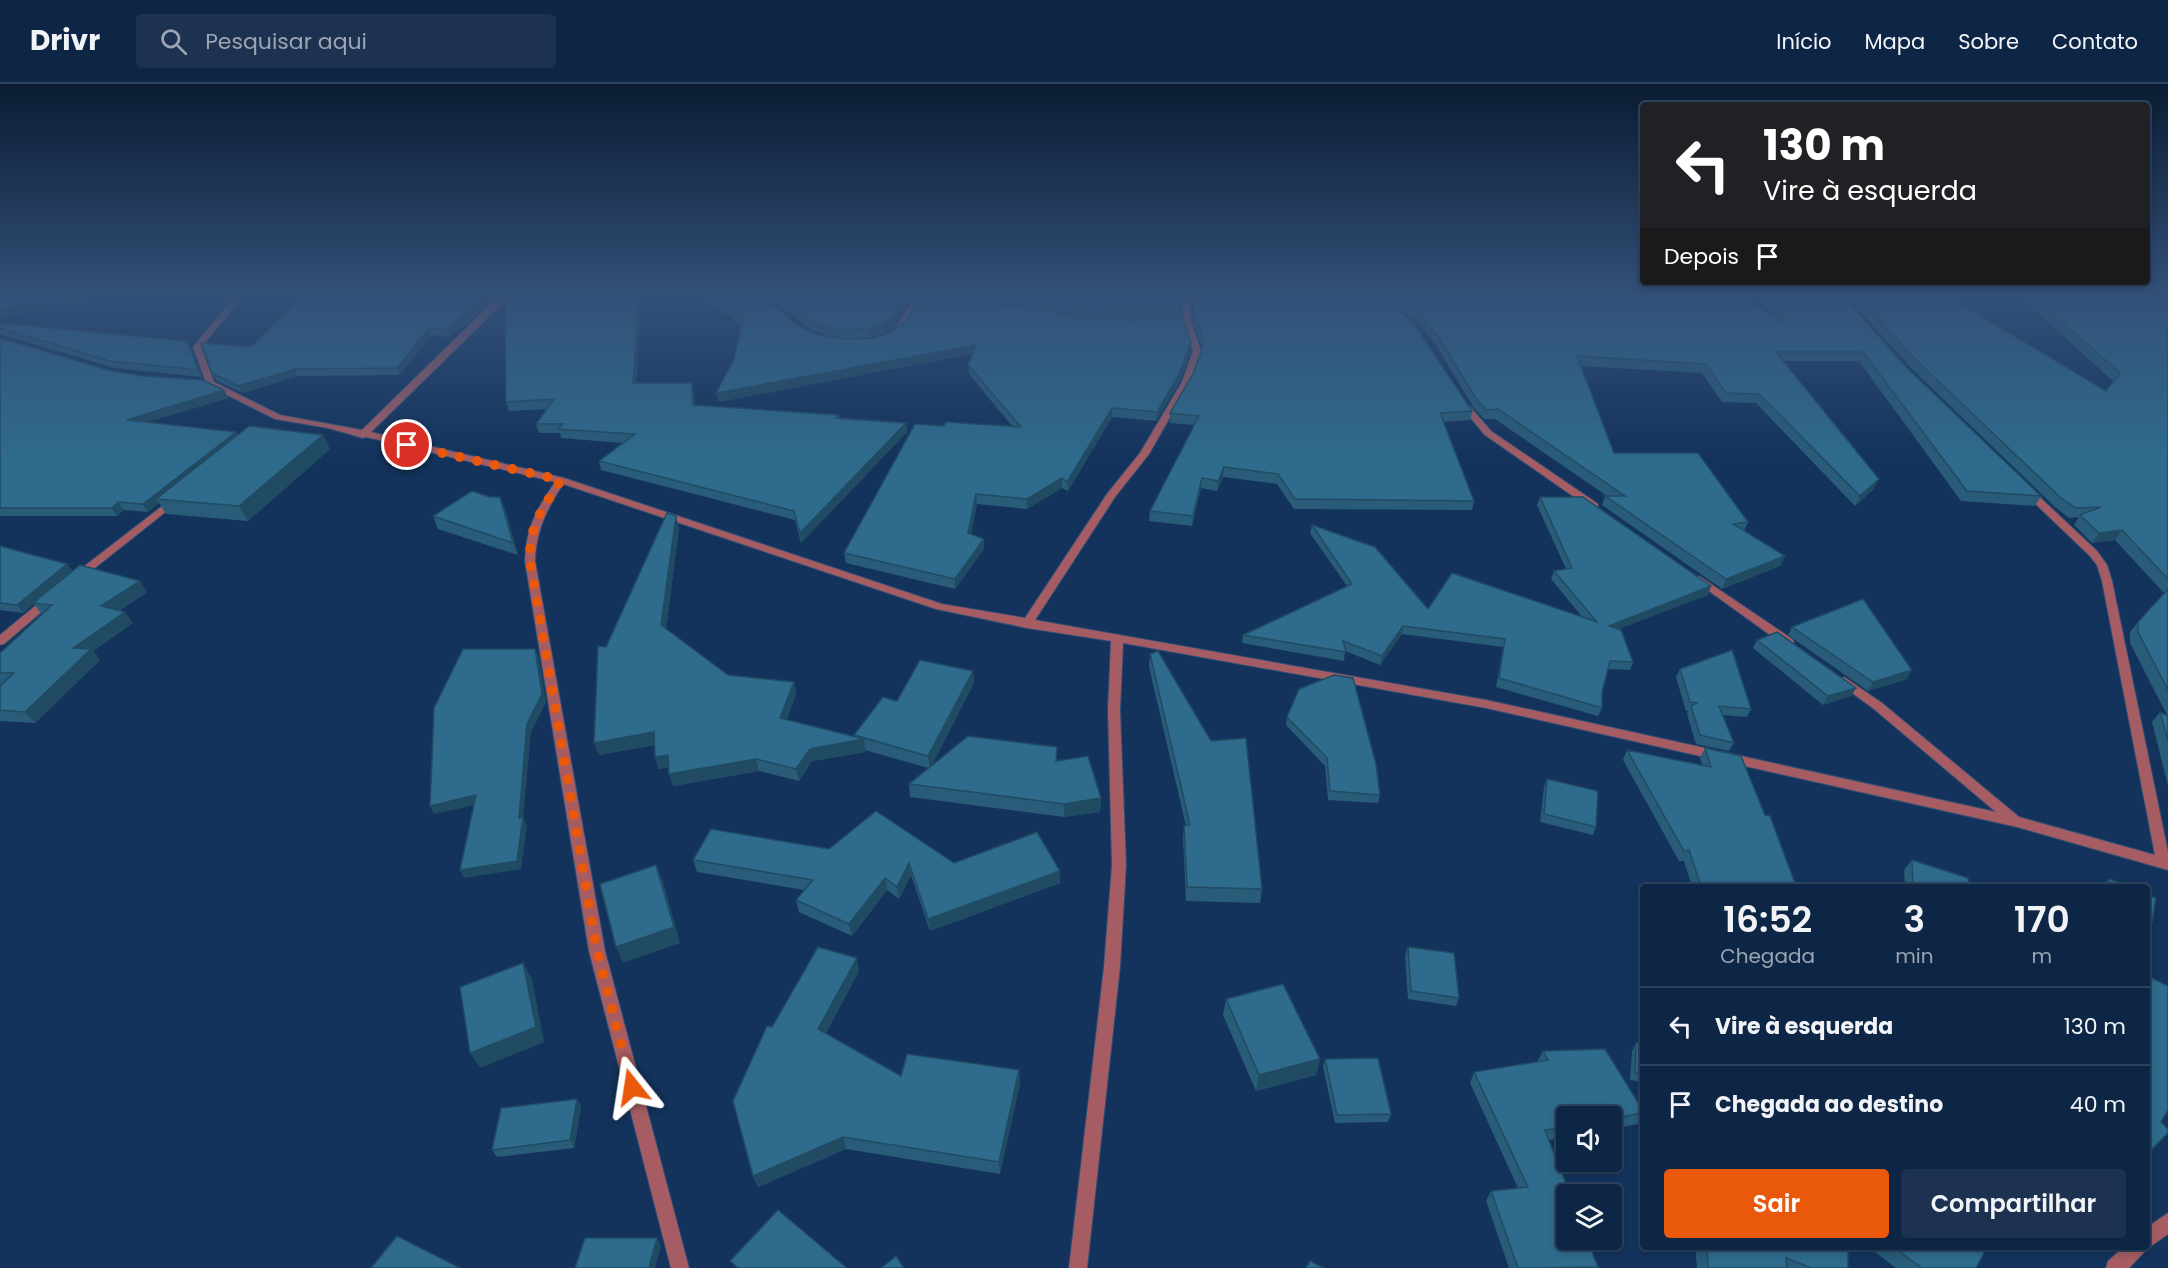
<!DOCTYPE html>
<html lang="pt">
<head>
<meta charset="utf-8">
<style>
  body { margin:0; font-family:Poppins,sans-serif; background:#1c3250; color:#f1f3f6; height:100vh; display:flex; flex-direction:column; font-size:22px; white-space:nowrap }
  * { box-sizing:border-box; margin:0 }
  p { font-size:20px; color:#9ba5b3 }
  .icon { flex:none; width:33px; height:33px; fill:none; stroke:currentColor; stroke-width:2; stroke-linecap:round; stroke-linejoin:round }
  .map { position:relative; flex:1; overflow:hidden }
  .drawer { position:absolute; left:1640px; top:800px; width:510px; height:366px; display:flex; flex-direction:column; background:#0e2645; border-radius:6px; box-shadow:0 3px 9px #0003,0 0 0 2px #2e435e }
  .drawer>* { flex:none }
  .hud { position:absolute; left:1640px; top:18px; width:510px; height:183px; border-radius:6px; box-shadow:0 3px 9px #0003,0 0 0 2px #2e435e; background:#202124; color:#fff; overflow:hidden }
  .buttons { position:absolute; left:1556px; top:1022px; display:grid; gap:12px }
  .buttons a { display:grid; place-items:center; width:66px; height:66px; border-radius:6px; background:#0e2645; box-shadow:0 3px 9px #0003,0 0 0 2px #2e435e; font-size:30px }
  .pin { position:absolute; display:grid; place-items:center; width:51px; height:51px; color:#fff; margin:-26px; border:3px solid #fff; border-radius:50%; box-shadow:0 2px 6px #0007 }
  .me { position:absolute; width:66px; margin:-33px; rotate:345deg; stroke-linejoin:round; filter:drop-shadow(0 0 4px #0008) }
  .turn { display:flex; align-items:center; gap:21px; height:126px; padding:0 24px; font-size:27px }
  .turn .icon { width:78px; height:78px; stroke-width:2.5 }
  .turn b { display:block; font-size:42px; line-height:51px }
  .then { display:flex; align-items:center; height:57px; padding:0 24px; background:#0003; gap:12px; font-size:22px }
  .eta { display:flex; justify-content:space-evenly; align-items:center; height:102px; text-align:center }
  .eta b { font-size:36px; font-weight:600; line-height:42px }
  .action { display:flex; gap:12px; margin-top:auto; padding:12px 24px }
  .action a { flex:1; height:69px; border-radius:6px; background:#ea580c; color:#fff; font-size:24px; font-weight:600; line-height:69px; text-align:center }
  .action a+a { background:#1c3250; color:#f1f3f6 }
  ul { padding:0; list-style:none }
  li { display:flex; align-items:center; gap:18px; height:78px; padding:0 24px; border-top:2px solid #2e435e }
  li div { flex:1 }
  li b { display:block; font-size:22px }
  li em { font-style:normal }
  header { display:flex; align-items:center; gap:36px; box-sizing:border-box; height:84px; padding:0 30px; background:#0e2645; border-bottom:2px solid #2e435e }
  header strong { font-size:28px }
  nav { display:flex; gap:33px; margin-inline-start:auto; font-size:21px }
  .search { width:420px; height:54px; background:#1c3250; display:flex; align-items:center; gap:15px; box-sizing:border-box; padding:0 21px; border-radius:6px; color:#9ba5b3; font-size:22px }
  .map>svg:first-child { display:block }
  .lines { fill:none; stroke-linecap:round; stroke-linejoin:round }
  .minor-casing { stroke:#304e74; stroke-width:2 }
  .minor { fill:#a55d63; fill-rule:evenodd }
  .wall { fill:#285c78; fill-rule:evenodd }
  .shaded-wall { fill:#204b62 }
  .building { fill:#2e6b8c; stroke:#204b62; stroke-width:1.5 }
  .route { stroke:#ea580c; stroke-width:10; stroke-dasharray:0 18 }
</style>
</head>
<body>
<header>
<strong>Drivr</strong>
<div class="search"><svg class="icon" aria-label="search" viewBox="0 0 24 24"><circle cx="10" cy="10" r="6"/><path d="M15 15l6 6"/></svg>Pesquisar aqui</div>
<nav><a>Início</a><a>Mapa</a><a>Sobre</a><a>Contato</a></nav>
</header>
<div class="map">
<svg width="2168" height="1184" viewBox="0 0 2168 1184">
  <rect width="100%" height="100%" fill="#13335c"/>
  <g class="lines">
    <defs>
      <g id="minor">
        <path d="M 237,210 L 245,210 L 201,263 L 214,298 L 280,331 L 362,346 L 501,210 L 509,210 L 501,221 L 371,348 L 564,394 L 942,520 L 1025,534 L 1107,410 L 1140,369 L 1182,298 L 1193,267 L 1183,237 L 1182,222 L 1186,210 L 1194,210 L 1190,222 L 1191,237 L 1201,267 L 1190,298 L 1149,370 L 1115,413 L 1035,536 L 1486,616 L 1996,728 L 1874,625 L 1840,600 L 1838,597 L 1844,593 L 1882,619 L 2019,733 L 2155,771 L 2102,497 L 2097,481 L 2089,471 L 2022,407 L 2027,404 L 2031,405 L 2097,467 L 2107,481 L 2112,497 L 2168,768 L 2168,786 L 2017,743 L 1486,624 L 1123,559 L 1120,626 L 1126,781 L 1120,883 L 1087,1184 L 1069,1184 L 1104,883 L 1112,781 L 1108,626 L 1111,557 L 1027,544 L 936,525 L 563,400 C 547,425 536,446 535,477 L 605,867 L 689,1184 L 671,1184 L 589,867 L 525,477 C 526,443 537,425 555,398 L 366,353 L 363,354 L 328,344 L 275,335 L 207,301 L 193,263 Z"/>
        <path d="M 933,212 L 936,212 L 936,216 L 921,219 L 901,248 L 895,248 L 894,246 C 908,228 907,216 933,212 Z"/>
        <polygon points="1462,316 1465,317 1491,347 1598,420 1598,424 1590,424 1485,351 1458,319"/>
        <polygon points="174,413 178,414 178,418 81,495 73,495 72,493 73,491"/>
        <polygon points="1699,492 1792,555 1794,558 1792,561 1784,561 1695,497 1694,495"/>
        <polygon points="49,513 55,516 53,518 4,560 0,561 0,551 45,514"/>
        <polygon points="2168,1129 2168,1150 2147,1165 2129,1184 2106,1184 2108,1177 2125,1162 2146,1162 2146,1144"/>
      </g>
    </defs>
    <use href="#minor" class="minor-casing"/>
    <use href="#minor" class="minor"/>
  </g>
  <g class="wall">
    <polygon points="0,210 107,216 4,232 0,231"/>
    <polygon points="520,210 642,210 636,299 694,308 695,322 839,331 840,334 906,339 907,348 801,459 795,436 601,386 599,377 623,359 561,354 560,349 539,349 536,340 547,325 509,327 506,318"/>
    <path d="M 698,210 L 1184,210 L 1181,219 L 1181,233 L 1139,235 L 1191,258 L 1191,267 L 1180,297 L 1156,337 L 1112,333 L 1068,407 L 1062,404 L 1027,425 L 977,420 L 971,450 L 984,455 L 984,465 L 955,505 L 846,479 L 844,469 L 944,342 L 1012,342 L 969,290 L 968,281 L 972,270 L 718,318 L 734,275 L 742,241 ZM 751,210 L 764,212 L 780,221 L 810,245 L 826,251 L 848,255 L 870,253 L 884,249 L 895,241 L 910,217 L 927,210 L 935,210 L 904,239 L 886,250 L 873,254 L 846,255 L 819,251 L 796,241 Z"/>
    <polygon points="1364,210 1734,210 1772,230 1759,210 1839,210 1906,283 2041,412 2035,422 1961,417 1859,277 1783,277 1874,405 1855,422 1756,319 1722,318 1702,289 1580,282 1614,369 1748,438 1744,447 1785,472 1780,482 1722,505 1602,421 1605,412 1607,412 1495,335 1484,335 1473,323 1436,261 1419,240 1403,227"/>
    <polygon points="1839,210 1944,210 2106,307 2114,298 2017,210 2168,210 2168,702 2152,638 2160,628 2167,631 2130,559 2130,548 2138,538 2164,509 2115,456 2092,459 2074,441 2079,433 2069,434 2055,423 1911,284 1853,219"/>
    <polygon points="1193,214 1472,327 1470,336 1443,338 1474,417 1472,426 1294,425 1277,400 1223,393 1217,407 1201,404 1192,442 1149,437 1150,427 1194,341 1170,339 1170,329 1193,290 1202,264 1193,237"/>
    <polygon points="475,232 449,253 432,251 400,291 298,292 242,309 216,296 212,289 251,263"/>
    <polygon points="0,239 191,264 202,293 114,284 0,250"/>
    <polygon points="0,254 108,286 224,306 228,314 148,338 236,348 238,351 330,365 248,437 166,430 159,419 148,428 123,426 117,432 0,432"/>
    <polygon points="1540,413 1708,511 1618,545 1633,578 1630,586 1608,585 1602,608 1602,624 1598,632 1496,603 1503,563 1402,550 1380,581 1345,567 1344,577 1242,559 1243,551 1347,502 1310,449 1312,441 1428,525 1583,534 1551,495 1554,487 1566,485 1537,421"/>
    <polygon points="505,425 518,471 438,445 433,432"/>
    <polygon points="679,444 666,545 728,591 794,598 796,610 786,636 855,653 854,651 897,617 973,587 974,599 932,681 1057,663 1057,677 1101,714 1100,728 1064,733 910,713 909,700 928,684 865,666 866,668 812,677 799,697 759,687 673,702 669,683 659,685 655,673 655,661 599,671 606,563"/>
    <polygon points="0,462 67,480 72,487 147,508 119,527 133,539 93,567 100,576 35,639 0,637 0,602 2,600 0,600 0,569 42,531 34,520 23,529 0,526"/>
    <polygon points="1792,543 1907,595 1868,607 1788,551"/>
    <polygon points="1757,556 1856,604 1851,612 1823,621 1753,564"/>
    <polygon points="1150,570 1262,805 1260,819 1186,817 1183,755 1184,742 1186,742 1149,583"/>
    <polygon points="1680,585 1751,625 1747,633 1722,631 1734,659 1729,667 1696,660 1687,630 1688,627 1686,627 1676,593"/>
    <polygon points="1287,633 1380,711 1378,719 1328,716 1325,682 1286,641"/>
    <polygon points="1705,664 1765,731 1796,802 1692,802 1684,777 1679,777 1623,676 1627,666 1702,681 1700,674"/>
    <polygon points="1547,695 1596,743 1593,751 1540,738 1544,703"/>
    <polygon points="829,765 954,779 1060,787 1060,799 930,847 911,791 899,815 887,806 852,852 799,828 796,816 804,806 697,788 693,776"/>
    <polygon points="1912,776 1969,802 1905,802 1904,786"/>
    <polygon points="2109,795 2128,802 2102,802"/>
    <polygon points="1408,863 1459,914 1456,922 1408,915 1405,871"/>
    <polygon points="859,887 826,949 901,992 1019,986 1020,999 1000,1090 846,1065 758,1103 753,1092 772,943"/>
    <polygon points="1226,915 1320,975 1316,991 1256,1007 1223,931"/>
    <polygon points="1642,958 1642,998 1630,996 1632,967 1636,959"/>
    <polygon points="1543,967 1642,1025 1642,1032 1638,1040 1611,1045 1611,1032 1566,1032 1566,1053 1549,1056 1598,1183 1598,1184 1509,1184 1486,1117 1491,1107 1518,1104 1470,999 1474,988 1537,978"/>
    <polygon points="1325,975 1391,1030 1388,1038 1335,1039 1323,983"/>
    <polygon points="577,1015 581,1023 574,1064 497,1073 492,1066"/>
    <polygon points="1695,1162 1848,1162 1848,1184 1697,1184"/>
    <polygon points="1867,1162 1985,1162 1976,1184 1896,1184"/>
  </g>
  <g class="shaded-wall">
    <polygon points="100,210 111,210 107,216 4,232 0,225"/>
    <polygon points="477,210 481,210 475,232 449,253 447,246"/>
    <polygon points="639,210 642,210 635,308 633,299"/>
    <polygon points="908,210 927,210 910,217 895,241 884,249 870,253 869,244"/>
    <polygon points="429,244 432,251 400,291 397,284"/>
    <polygon points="187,257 191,264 202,293 198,286"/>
    <polygon points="1191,258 1191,267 1180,297 1156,337 1157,328"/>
    <polygon points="976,261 976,269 718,318 716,309"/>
    <polygon points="295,285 298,292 242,309 238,302"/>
    <polygon points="692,299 694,308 696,331 693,321"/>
    <polygon points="224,306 228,314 131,343 127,336"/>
    <polygon points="1112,324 1112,333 1068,407 1067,398"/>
    <polygon points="906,339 907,348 801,459 800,449"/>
    <polygon points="236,348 240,355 156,415 159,419 148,428 143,420"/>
    <polygon points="323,351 330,365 248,437 239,422"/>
    <polygon points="1224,383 1223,393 1217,407 1218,397"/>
    <polygon points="1062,394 1062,404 1027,425 1027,415"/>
    <polygon points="1202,394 1201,404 1192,442 1193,432"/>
    <polygon points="1879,395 1874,405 1855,422 1860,412"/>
    <polygon points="976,410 977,420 969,459 968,449"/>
    <polygon points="500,413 505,425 518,471 513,459"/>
    <polygon points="118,418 123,426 117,432 112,424"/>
    <polygon points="676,432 679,444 665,553 661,541"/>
    <polygon points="2122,446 2115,456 2092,459 2099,449"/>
    <polygon points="984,455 984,465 955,505 955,495"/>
    <polygon points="1785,472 1780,482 1722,505 1726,495"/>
    <polygon points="67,480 73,488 23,529 17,521"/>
    <polygon points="140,497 147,508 109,533 101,522"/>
    <polygon points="1711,502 1708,511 1606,550 1609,542"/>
    <polygon points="125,528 133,539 93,567 100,576 35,639 25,628 73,564"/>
    <polygon points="1403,542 1402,550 1380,581 1382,572"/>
    <polygon points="535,565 539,574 546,618 531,649 523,734 527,742 521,785 464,794 460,786 519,734 527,640"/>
    <polygon points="1912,586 1907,595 1868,607 1873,598"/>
    <polygon points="973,587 974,599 930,685 928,672"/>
    <polygon points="794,598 796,610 783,647 780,634"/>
    <polygon points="1856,604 1851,612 1823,621 1828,612"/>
    <polygon points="654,648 658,660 599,671 594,659"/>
    <polygon points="864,655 866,668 812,677 799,697 796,685 810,665"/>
    <polygon points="668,671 672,683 659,685 655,673"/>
    <polygon points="756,675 759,687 673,702 669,690"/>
    <polygon points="476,711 480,720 434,730 430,722"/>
    <polygon points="1101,714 1100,728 1064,733 1064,720"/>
    <polygon points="909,779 911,791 899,815 897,803"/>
    <polygon points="656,781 663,797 680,859 623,879 616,863"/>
    <polygon points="1060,787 1060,799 930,847 928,835"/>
    <polygon points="885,794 887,806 852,852 849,840"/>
    <polygon points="857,874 859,887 821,958 818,945"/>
    <polygon points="523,879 532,895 544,958 480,984 470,969"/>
    <polygon points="1320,975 1316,991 1256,1007 1259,991"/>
    <polygon points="1019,986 1020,999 1000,1090 999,1078"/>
    <polygon points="577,1015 581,1023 574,1064 570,1056"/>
    <polygon points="843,1053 846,1065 758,1103 753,1092"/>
    <polygon points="657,1154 661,1162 655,1184 649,1184"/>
  </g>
  <g class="building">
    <polygon points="0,210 100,210 0,225"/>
    <polygon points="304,210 477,210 472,225 447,246 429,244 397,284 295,285 238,302 212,289 201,259 251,263"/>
    <polygon points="520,210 639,210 633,299 692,299 693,321 839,331 836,334 906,339 800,449 794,427 599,377 635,350 558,345 563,340 536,340 554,315 506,318 505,219"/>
    <polygon points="708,210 749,210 775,222 796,241 819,251 846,255 873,254 886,250 904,239 920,214 935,210 1075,232 1126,236 1183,234 1191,258 1180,288 1157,328 1112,324 1067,398 1062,394 1027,415 976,410 968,449 984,455 955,495 844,469 915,340 944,342 946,338 1021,343 968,281 976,261 716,309 734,275 743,235"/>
    <polygon points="774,210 908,210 894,232 883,240 869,244 847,246 825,242 809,236 779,212"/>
    <polygon points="989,210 1181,210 1180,213 1181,224 1126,227 1075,223"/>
    <polygon points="1194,210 1364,210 1387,220 1412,237 1472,327 1440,329 1474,417 1295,415 1278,390 1224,383 1218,397 1202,394 1193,432 1150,427 1199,332 1170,329 1193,290 1204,259 1194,228 1193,214"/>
    <polygon points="1385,210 1734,210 1785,238 1768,210 1839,210 1847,217 1906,283 2041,412 1967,407 1863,268 1776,268 1879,395 1860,412 1759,310 1726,309 1706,280 1577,272 1614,369 1698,369 1748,438 1733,440 1785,472 1726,495 1605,412 1625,412 1498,325 1486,326 1475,313 1438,252 1420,231 1405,219"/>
    <polygon points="1856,210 1944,210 2106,307 2120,289 2031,210 2168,210 2168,495 2122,446 2099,449 2080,431 2101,423 2076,424 2061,414 1915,275"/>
    <polygon points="0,239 187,257 198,286 110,277 0,244"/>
    <polygon points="0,254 108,286 143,292 203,296 224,306 127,336 236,348 143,420 118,418 112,424 0,424"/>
    <polygon points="249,342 323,351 239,422 156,415"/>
    <polygon points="472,407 490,413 500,413 513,459 433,432"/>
    <polygon points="1540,413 1583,413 1711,502 1609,542 1621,546 1633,578 1610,577 1602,608 1602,624 1499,594 1505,555 1403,542 1382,572 1343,557 1346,568 1243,551 1352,500 1312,441 1375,463 1428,525 1452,489 1597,538 1554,487 1572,484"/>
    <polygon points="667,429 676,432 661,541 728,591 794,598 780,634 864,655 810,665 796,685 756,675 669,690 668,671 655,673 654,648 594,659 598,562 606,563"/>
    <polygon points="0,462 67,480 17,521 0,519"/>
    <polygon points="80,481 140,497 101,522 125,528 73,564 91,565 25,628 0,626 0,602 14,589 0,589 0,569 52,521 33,519"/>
    <polygon points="2168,505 2168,606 2138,548 2138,538"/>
    <polygon points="1863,515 1912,586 1873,598 1792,543"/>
    <polygon points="1777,548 1856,604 1828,612 1757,556"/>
    <polygon points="463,565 535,565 542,610 527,640 519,734 523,733 517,777 460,786 476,711 430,722 434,624"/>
    <polygon points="1732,566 1751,625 1719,622 1734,659 1700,651 1691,622 1697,619 1690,618 1680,585"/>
    <polygon points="1158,567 1211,657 1246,654 1262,805 1187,803 1184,742 1190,741 1150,570"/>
    <polygon points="920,576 973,587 928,672 854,651 883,613 897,617"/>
    <polygon points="1334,591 1353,594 1376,680 1380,711 1330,707 1327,674 1287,633 1299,605"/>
    <polygon points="2160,628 2168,632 2168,657"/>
    <polygon points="968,652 1057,663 1056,677 1088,672 1101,714 1064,720 909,700"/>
    <polygon points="1705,664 1741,672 1765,731 1770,732 1796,802 1701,802 1689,766 1684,767 1627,666 1711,683"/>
    <polygon points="1547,695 1598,707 1596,743 1544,730"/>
    <polygon points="876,727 954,779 1037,748 1060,787 928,835 909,779 897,803 885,794 849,840 796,816 813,796 693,776 711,745 829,765"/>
    <polygon points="1912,776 1968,794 1969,802 1913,802"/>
    <polygon points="656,781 674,843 616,863 600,800"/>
    <polygon points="2109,795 2128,802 2108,802"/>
    <polygon points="2146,810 2156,814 2146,874"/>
    <polygon points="818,863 857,874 818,945 901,992 907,970 1019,986 999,1078 843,1053 753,1092 733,1017 767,942 772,943"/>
    <polygon points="1408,863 1454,869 1459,914 1411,907"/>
    <polygon points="523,879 536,943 470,969 460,903"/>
    <polygon points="2146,891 2168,902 2168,1026 2161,1038 2168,1045 2168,1049 2146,1071"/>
    <polygon points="1283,900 1320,975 1259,991 1226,915"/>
    <polygon points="1642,958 1642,989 1635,988 1636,959"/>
    <polygon points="1605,965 1642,1025 1642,1029 1611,1035 1611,1032 1566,1032 1566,1043 1545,1046 1570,1110 1566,1110 1566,1155 1587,1155 1598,1183 1518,1184 1491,1107 1528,1103 1474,988 1548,976 1543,967"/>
    <polygon points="1378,974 1391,1030 1337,1031 1325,975"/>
    <polygon points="577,1015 570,1056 492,1066 501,1024"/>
    <polygon points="778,1126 847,1184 738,1184 730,1177"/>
    <polygon points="397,1152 460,1184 371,1184"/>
    <polygon points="585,1154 657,1154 649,1184 575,1184"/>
    <polygon points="1707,1162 1848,1162 1848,1184 1811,1184 1786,1174 1787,1184 1708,1184"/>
    <polygon points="1892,1162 1985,1162 1983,1171 1976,1184 1922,1184"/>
    <polygon points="896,1172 904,1184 881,1184"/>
    <polygon points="1310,1177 1324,1184 1306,1184"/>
  </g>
  <linearGradient id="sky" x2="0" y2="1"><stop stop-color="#0a1c33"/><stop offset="0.56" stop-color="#335078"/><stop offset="1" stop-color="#335078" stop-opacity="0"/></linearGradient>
  <rect width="2168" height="375" fill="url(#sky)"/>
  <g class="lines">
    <path class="route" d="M 407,361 L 561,396 C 542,426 529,440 530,477 L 597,867 L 632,1003"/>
  </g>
</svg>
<div class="buttons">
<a><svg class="icon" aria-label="sound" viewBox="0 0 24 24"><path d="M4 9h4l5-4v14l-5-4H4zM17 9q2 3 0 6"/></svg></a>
<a><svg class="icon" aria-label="layers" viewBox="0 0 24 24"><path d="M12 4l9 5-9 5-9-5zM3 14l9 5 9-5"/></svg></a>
</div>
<div class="pin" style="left:407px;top:361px;background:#d93025"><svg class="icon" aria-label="arrive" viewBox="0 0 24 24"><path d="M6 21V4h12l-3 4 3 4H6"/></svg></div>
<svg class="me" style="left:632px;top:1003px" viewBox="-20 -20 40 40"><path d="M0-17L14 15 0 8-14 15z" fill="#ea580c" stroke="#fff" stroke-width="4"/></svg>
<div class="hud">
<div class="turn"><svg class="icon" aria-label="left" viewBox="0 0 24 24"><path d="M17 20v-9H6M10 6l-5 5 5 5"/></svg><div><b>130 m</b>Vire à esquerda</div></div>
<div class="then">Depois<svg class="icon" aria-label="arrive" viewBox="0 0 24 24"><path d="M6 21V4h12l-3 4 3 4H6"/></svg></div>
</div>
<section class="drawer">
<div class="eta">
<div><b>16:52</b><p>Chegada</p></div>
<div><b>3</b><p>min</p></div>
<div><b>170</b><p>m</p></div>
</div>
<ul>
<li><svg class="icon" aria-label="left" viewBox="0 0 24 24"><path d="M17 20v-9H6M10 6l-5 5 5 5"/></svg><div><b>Vire à esquerda</b></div><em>130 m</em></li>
<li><svg class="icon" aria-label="arrive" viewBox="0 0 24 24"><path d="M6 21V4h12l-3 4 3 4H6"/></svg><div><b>Chegada ao destino</b></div><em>40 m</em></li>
</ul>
<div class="action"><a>Sair</a><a>Compartilhar</a></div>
</section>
</div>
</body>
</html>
